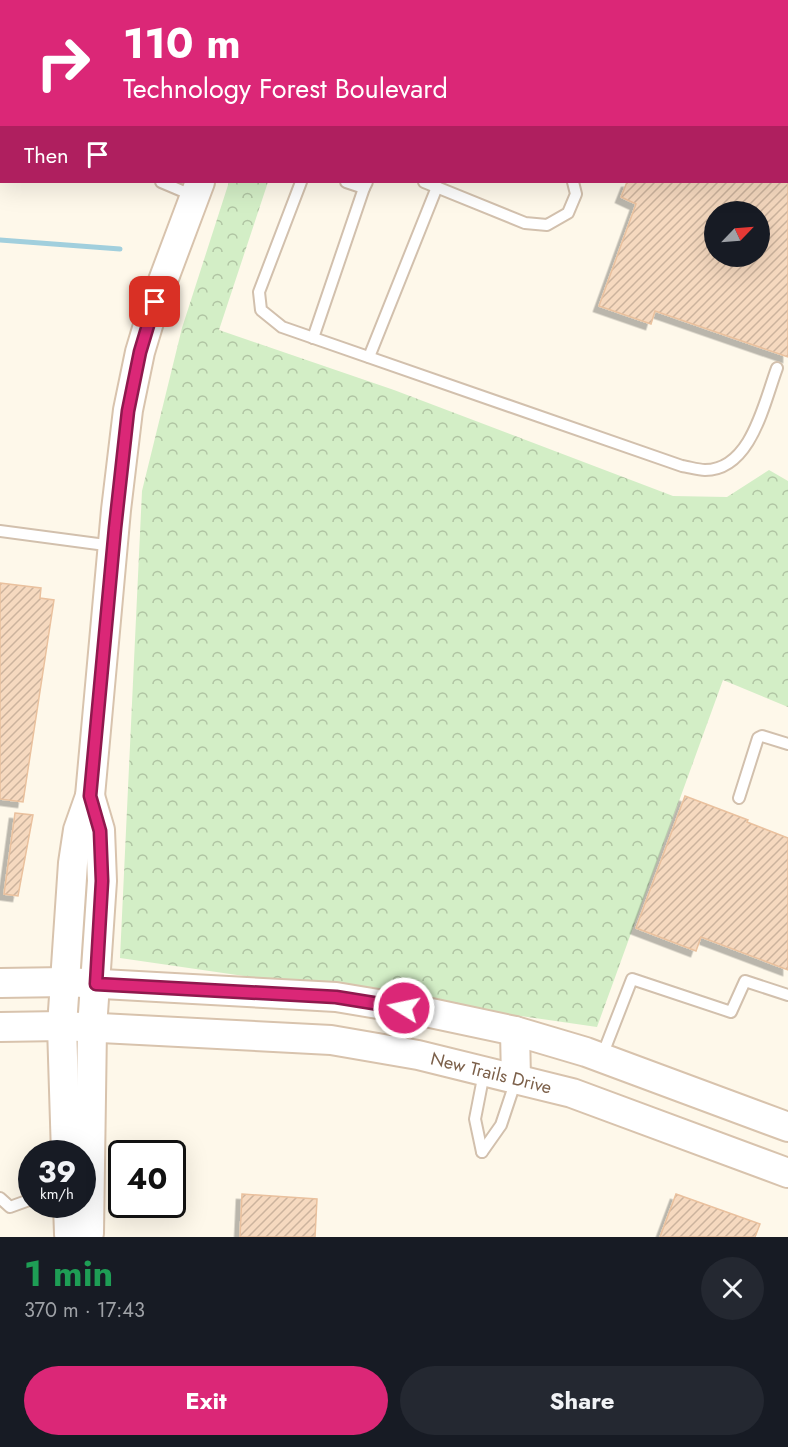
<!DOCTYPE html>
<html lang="en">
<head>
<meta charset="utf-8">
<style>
  body { margin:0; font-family:Jost,sans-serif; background:#242831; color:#f1f3f6; height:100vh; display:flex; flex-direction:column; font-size:22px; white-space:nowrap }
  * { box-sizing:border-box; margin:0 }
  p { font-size:20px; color:#9ea1a6 }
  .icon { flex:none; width:33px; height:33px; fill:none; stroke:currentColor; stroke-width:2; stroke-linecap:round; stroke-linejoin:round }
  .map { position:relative; height:1237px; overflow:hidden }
  .side { display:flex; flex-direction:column; background:#171b24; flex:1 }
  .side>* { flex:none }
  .banner { position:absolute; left:0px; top:0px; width:789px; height:183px; box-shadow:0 6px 24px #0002; background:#db2777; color:#fff; overflow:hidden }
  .needle { width:39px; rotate:65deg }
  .tools { position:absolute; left:704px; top:201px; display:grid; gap:12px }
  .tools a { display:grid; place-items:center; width:66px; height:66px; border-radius:50%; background:#171b24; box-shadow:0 6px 24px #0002; font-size:30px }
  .speed { position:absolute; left:18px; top:1140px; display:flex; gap:12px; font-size:30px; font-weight:700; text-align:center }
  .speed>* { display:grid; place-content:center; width:78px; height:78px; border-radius:50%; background:#171b24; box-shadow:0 6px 24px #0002; line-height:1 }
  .speed small { font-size:15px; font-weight:400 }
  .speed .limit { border:3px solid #111; border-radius:9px; background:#fff; color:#111 }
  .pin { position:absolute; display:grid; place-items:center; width:51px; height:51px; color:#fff; margin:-26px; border-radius:12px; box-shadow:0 3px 9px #0006 }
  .me { position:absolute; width:66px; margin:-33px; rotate:280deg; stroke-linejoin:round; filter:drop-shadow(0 0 4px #0008) }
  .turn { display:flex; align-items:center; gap:21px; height:126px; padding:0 24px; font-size:27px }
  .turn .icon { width:78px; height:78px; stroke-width:2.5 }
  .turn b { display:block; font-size:42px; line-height:51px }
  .then { display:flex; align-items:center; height:57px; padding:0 24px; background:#0003; gap:12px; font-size:22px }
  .round { display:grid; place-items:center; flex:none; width:63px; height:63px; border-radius:32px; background:#242831 }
  .overview { display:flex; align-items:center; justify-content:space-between; height:102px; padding:0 24px }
  h1 { font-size:36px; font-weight:700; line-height:45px; color:#1e9e55 }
  .cta { display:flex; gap:12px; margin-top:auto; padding:12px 24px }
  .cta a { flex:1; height:69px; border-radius:36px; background:#db2777; color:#fff; font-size:24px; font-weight:700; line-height:69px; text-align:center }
  .cta a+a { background:#242831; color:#f1f3f6 }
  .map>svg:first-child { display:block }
  .forest { fill:url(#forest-crowns) }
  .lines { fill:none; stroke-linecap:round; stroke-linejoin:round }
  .stream { stroke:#a1cfdd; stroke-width:5 }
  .building { fill:url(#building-hatch); stroke:#eac19e; stroke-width:1.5; fill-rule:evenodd; filter:url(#shadow) }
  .lane-casing { stroke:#d2c0ad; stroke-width:14 }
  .secondary-casing { stroke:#d8c3ad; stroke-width:32 }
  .lane { stroke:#fff; stroke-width:10 }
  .secondary { stroke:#fff; stroke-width:28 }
  .route-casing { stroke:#8e194d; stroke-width:15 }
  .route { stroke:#db2777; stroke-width:10 }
  .labels { text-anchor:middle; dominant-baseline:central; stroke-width:4.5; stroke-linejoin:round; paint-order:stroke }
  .street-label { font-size:18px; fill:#7c604a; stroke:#fffbf2 }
</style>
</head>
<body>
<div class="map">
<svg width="788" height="1237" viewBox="0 0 788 1237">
  <defs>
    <pattern id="forest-crowns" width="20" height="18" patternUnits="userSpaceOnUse" patternTransform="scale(1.5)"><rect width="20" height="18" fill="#d3eec6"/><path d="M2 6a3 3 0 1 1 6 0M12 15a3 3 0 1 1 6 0" fill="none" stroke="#b0c4a3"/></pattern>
    <pattern id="building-hatch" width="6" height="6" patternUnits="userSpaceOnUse" patternTransform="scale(1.5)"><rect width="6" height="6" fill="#f6d9bf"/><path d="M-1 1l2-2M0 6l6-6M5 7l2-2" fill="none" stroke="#ccb39d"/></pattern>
    <filter id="shadow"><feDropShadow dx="-5.5" dy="5.5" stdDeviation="0" flood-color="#0004"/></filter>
  </defs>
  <rect width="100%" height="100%" fill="#fef8ea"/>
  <polygon class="forest" points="229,182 268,182 219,330 394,390 673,496 727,497 769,470 788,481 788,707 723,680 597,1027 120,958 142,491 182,328"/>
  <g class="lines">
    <polyline class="stream" points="0,240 120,249"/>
  </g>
  <g class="building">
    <path d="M 627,182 L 788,182 L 788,357 L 655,311 L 651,324 L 599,306 L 636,204 L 621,197 ZM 714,212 L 759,212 L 759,256 L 714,256 Z"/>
    <polygon points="0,583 41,588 40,598 54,600 23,802 0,799"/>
    <polygon points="685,796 748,820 747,822 788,838 788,970 701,937 696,951 636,928"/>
    <polygon points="15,813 33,815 18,896 4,894"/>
    <polygon points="242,1194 317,1199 315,1237 240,1237"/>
    <polygon points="676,1194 760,1224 755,1237 660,1237"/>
  </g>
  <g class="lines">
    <defs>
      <g id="lane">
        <polyline points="171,2 172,0"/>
        <polyline points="369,2 370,0"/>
        <polyline points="432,2 432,0"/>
        <polyline points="505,2 506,0"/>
        <polyline points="0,151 2,151"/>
        <polyline points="161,182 194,196"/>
        <path d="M 301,182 L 259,292 L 261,310 L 282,327 L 682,466 C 689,467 698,470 705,470 C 751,470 764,403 777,368"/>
        <polyline points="346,182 364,188 367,182"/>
        <polyline points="424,182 525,223 547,225 568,213 576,194 573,182"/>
        <polyline points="313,338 364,188"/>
        <polyline points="369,357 437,187"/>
        <polyline points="0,531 113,546"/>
        <polyline points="739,798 758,738 762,736 788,744"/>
        <polyline points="602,1056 632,979 731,1012 745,981 788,995"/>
        <polyline points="482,1152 475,1119 484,1073"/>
        <polyline points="482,1152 501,1125 516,1080"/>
        <polyline points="0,1198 10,1207 32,1199"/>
      </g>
      <g id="secondary">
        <polyline points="266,2 266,0"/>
        <polyline points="0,983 66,982 336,997 426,1012 515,1031 586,1052 788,1127"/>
        <path id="s1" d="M 0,1027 L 62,1026 L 331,1040 L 418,1055 L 572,1093 L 788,1173"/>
        <polyline points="515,1031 516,1079"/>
        <polyline points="66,1154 62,1026 73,863 78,830 90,796 116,510 128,410 140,352 155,302 200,182"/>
        <polyline points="68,1204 69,1234 71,1237"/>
        <polyline points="87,1237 89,1233 92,1028 102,881 100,830 90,796"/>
      </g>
    </defs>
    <use href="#lane" class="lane-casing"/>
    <use href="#secondary" class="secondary-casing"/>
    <use href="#lane" class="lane"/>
    <use href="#secondary" class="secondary"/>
  </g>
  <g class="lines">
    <defs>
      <polyline id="route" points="155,302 140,352 128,411 115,528 90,796 100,831 102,881 96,984 336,997 404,1008"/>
    </defs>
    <use href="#route" class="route-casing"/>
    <use href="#route" class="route"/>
  </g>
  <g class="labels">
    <g class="street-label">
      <text stroke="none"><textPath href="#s1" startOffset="495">New Trails Drive</textPath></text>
    </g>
  </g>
</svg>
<div class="tools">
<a><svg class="needle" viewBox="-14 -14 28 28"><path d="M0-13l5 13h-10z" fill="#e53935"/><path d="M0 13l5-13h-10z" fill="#9ea1a6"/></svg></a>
</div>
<div class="speed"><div>39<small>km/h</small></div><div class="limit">40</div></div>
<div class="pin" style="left:155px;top:302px;background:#d93025"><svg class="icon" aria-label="arrive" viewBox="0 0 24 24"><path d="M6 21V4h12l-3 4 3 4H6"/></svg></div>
<svg class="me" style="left:404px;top:1008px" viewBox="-20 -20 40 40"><circle r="17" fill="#db2777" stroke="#fff" stroke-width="3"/><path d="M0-11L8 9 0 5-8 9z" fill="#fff"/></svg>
<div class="banner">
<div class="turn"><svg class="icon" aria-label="right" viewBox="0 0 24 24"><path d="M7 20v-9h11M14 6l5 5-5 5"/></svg><div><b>110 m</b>Technology Forest Boulevard</div></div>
<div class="then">Then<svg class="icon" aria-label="arrive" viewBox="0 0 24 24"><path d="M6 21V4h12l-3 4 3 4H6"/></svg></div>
</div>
</div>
<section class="side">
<div class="overview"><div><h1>1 min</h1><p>370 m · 17:43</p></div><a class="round"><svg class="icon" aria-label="close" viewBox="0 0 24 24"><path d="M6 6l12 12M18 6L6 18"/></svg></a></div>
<div class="cta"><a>Exit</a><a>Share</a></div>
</section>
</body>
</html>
